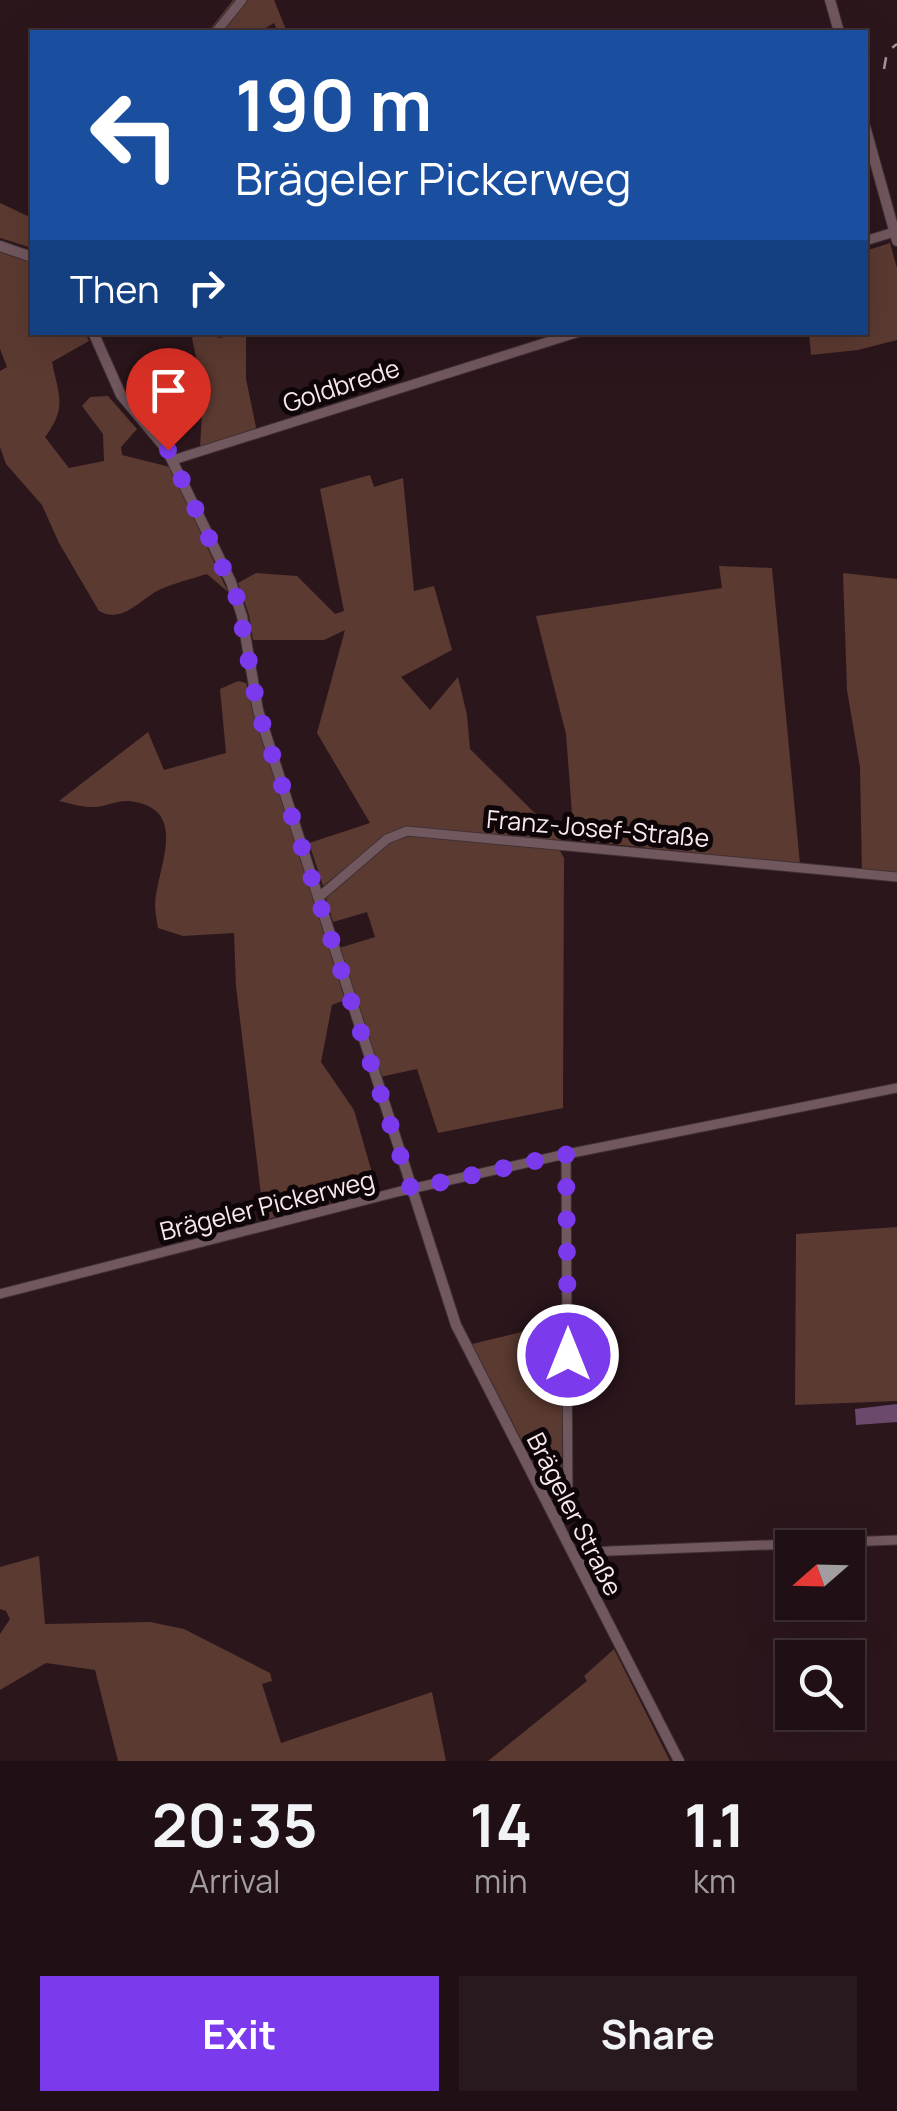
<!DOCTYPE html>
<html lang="en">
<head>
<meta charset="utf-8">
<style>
  body { margin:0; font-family:Manrope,sans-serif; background:#28191e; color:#f1f3f6; height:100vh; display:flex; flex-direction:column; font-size:38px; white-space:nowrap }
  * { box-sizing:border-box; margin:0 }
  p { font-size:32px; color:#a29da0 }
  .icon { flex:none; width:55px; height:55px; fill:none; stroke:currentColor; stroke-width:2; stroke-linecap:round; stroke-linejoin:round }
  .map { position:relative; height:1761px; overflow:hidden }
  .sheet { display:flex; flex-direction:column; background:#201015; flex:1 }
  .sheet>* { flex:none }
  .guide { position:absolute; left:30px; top:30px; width:838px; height:305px; border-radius:0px; box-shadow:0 10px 40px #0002,0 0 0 2px #3d3034; background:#1a4fa0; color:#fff; overflow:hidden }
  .needle { width:65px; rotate:250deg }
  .fabs { position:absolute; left:775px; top:1530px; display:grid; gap:20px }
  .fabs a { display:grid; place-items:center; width:90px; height:90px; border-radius:0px; background:#201015; box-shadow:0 10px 40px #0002,0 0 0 2px #3d3034; font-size:50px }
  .pin { position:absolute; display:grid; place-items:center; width:85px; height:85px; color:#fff; margin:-102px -42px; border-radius:50% 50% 50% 0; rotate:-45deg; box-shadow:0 0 10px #0007 }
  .pin .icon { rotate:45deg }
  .me { position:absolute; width:110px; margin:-55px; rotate:0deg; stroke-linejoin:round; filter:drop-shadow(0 0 8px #0008) }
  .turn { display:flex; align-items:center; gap:35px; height:210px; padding:0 40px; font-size:45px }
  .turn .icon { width:130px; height:130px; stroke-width:2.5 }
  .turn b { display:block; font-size:70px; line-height:85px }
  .then { display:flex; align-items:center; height:95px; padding:0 40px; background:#0003; gap:20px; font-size:38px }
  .eta { display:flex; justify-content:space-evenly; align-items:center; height:170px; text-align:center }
  .eta b { font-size:60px; font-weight:700; line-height:70px }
  .button { display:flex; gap:20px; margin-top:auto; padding:20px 40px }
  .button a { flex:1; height:115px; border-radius:0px; background:#7c3aed; color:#fff; font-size:40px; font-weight:700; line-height:115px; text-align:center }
  .button a+a { background:#28191e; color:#f1f3f6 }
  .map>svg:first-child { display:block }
  .green { fill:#5b3a31 }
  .water { fill:#6a496d }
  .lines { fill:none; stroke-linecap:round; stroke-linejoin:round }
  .minor-casing { stroke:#403135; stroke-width:11 }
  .tertiary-casing { stroke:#403135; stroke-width:12 }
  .minor { stroke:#71575e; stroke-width:9 }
  .tertiary { stroke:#71575e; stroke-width:10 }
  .rail { stroke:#a8969b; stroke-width:2.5; stroke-dasharray:12 12; stroke-linecap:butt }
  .route { stroke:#7c3aed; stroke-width:18; stroke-dasharray:0 32.4 }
  .labels { text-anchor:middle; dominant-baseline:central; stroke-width:10; stroke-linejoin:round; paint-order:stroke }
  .street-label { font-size:25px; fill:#f9e9ed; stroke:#0d0507 }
</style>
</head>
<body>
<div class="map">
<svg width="897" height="1761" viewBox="0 0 897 1761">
  <rect width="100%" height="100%" fill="#2b161c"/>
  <g class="green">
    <polygon points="233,0 274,0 287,32 278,32 274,23 259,32 208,32"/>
    <polygon points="0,203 32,218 32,248 0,238"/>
    <polygon points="890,243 897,268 897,340 858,350 811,355 809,333 865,332 865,251"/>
    <path d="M 0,252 L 32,263 L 32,332 L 85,333 L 89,341 L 52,362 C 59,396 67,408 45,437 L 69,468 L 104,461 L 103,434 L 82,406 L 90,397 L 108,396 L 137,429 L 121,447 L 122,455 L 170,467 L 228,592 L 207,574 C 191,579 174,583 159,590 C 139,600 123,624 99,611 L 59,543 L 42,505 L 6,464 L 0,447 L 0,371 L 7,367 L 0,349 Z"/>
    <polygon points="201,332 220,338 236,334 246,336 246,379 256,427 255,430 200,449 203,391 192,338"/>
    <polygon points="370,475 374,487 403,478 414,591 434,586 452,650 401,677 430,710 458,677 467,715 470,749 563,841 412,827 380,840 323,886 309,843 370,823 317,733 345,630 324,640 253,640 249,615 238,583 256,573 297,576 335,614 344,611 320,489"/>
    <polygon points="719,566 772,568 800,864 574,840 566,734 536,616 722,588"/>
    <polygon points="843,573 897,579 897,880 862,875 860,767 847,690"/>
    <path d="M 238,681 L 246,683 L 345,1000 L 332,1005 L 321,1062 L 354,1110 L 377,1190 L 264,1220 L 236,986 L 234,933 L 183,936 L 158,928 C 157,921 155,912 155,905 C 156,869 192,808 129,801 C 116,800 103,808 90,807 C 80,807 69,803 59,801 L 148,732 L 164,770 L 226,753 L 220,689 Z"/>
    <polygon points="409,836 559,849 564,858 563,1108 438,1133 417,1069 380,1077 339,948 375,937 367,912 333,922 326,898 389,843"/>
    <polygon points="897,1227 897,1401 795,1405 796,1234"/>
    <polygon points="562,1322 562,1501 555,1505 472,1344"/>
    <polygon points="39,1556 45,1624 150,1622 184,1629 270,1673 272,1681 262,1684 281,1743 432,1692 446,1761 118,1761 95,1670 46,1663 0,1690 0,1634 10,1619 6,1611 0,1609 0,1567"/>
    <polygon points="614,1649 670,1761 488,1761 587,1681 584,1676"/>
  </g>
  <polygon class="water" points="897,1404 897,1422 856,1425 855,1409"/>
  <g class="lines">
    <defs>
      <g id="minor">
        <polyline points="216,32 242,0"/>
        <polyline points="865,241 894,232"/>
        <polyline points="173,460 579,332"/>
        <polyline points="318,898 387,839 407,831 897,877"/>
        <polyline points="0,1294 397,1192 557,1156 897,1088"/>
        <polyline points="558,1525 568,1510 566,1154"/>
        <polyline points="577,1562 595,1552 610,1551 897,1540"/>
      </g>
      <g id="tertiary">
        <polyline points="830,0 839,32"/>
        <polyline points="865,126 897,241"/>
        <polyline points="0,246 32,257"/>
        <polyline points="93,332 121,395 167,450 231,582 242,616 258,710 456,1325 679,1761"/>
      </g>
    </defs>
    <use href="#minor" class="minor-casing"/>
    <use href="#tertiary" class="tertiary-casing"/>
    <use href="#minor" class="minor"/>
    <use href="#tertiary" class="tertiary"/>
    <polyline class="rail" points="884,69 887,52 897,44"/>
  </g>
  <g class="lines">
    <polyline class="route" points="168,450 237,598 258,710 411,1189 566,1154 568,1355"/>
  </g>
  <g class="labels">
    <g class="street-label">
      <text transform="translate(341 385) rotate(-18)">Goldbrede</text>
      <text transform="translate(598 828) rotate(5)">Franz-Josef-Straße</text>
      <text transform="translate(267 1205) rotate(-14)">Brägeler Pickerweg</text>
      <text transform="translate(575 1514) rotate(63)">Brägeler Straße</text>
    </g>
  </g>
</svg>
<div class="fabs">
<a><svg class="needle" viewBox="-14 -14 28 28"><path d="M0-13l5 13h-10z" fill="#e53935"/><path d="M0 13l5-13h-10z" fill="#a29da0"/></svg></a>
<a><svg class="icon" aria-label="search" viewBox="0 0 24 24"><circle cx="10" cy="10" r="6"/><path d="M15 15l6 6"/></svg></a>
</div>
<div class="pin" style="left:168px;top:450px;background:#d93025"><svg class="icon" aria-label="arrive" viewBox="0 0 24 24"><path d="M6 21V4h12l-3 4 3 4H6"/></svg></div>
<svg class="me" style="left:568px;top:1355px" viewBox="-20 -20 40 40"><circle r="17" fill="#7c3aed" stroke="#fff" stroke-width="3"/><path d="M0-11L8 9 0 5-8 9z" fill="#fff"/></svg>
<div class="guide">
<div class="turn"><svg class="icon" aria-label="left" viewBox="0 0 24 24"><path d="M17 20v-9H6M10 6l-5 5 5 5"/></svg><div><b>190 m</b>Brägeler Pickerweg</div></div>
<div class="then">Then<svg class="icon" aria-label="right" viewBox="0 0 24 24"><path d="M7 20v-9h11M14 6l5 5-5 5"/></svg></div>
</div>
</div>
<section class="sheet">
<div class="eta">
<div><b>20:35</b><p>Arrival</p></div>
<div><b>14</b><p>min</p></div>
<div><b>1.1</b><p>km</p></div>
</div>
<div class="button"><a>Exit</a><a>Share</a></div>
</section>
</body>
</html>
